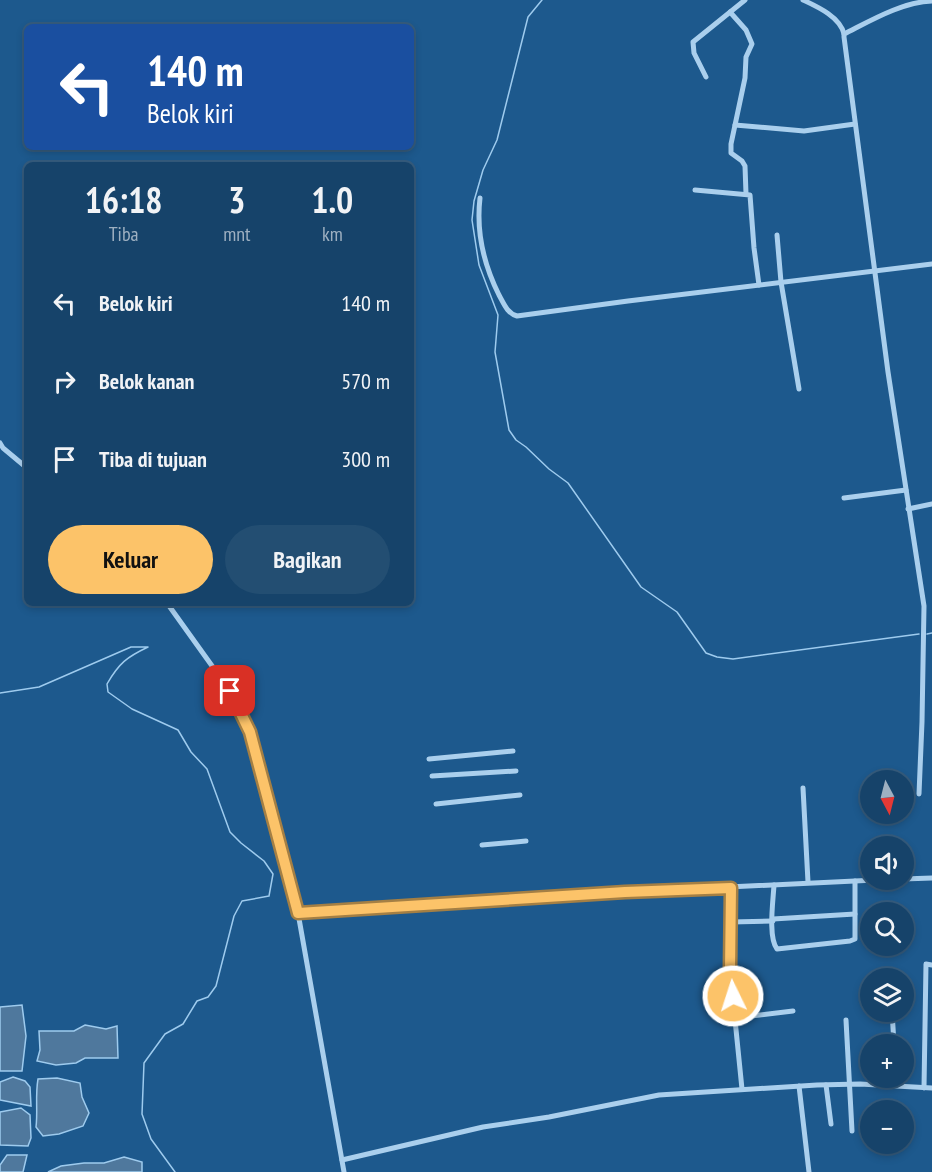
<!DOCTYPE html>
<html lang="id">
<head>
<meta charset="utf-8">
<style>
  body { margin:0; font-family:"PT Sans Narrow",sans-serif; background:#234e72; color:#f1f3f6; height:100vh; display:flex; flex-direction:column; font-size:22px; white-space:nowrap }
  * { box-sizing:border-box; margin:0 }
  p { font-size:20px; color:#9eb0c1 }
  .icon { flex:none; width:33px; height:33px; fill:none; stroke:currentColor; stroke-width:2; stroke-linecap:round; stroke-linejoin:round }
  .map { position:relative; flex:1; overflow:hidden }
  .details { position:absolute; left:24px; top:162px; width:390px; height:444px; display:flex; flex-direction:column; background:#16436a; border-radius:9px; box-shadow:0 3px 9px #0003,0 0 0 2px #355c7e }
  .details>* { flex:none }
  .top-card { position:absolute; left:24px; top:24px; width:390px; height:126px; border-radius:9px; box-shadow:0 3px 9px #0003,0 0 0 2px #355c7e; background:#1a4fa0; color:#fff; overflow:hidden }
  .needle { width:39px; rotate:173deg }
  .buttons { position:absolute; left:860px; top:770px; display:grid; gap:12px }
  .buttons a { display:grid; place-items:center; width:54px; height:54px; border-radius:50%; background:#16436a; box-shadow:0 3px 9px #0003,0 0 0 2px #355c7e; font-size:30px }
  .pin { position:absolute; display:grid; place-items:center; width:51px; height:51px; color:#fff; margin:-26px; border-radius:12px; box-shadow:0 3px 9px #0006 }
  .me { position:absolute; width:66px; margin:-33px; rotate:356deg; stroke-linejoin:round; filter:drop-shadow(0 0 4px #0008) }
  .turn { display:flex; align-items:center; gap:21px; height:126px; padding:0 24px; font-size:27px }
  .turn .icon { width:78px; height:78px; stroke-width:2.5 }
  .turn b { display:block; font-size:42px; line-height:51px }
  .eta { display:flex; justify-content:space-evenly; align-items:center; height:102px; text-align:center }
  .eta b { font-size:36px; font-weight:800; line-height:42px }
  .action { display:flex; gap:12px; margin-top:auto; padding:12px 24px }
  .action a { flex:1; height:69px; border-radius:36px; background:#fcc369; color:#111; font-size:24px; font-weight:800; line-height:69px; text-align:center }
  .action a+a { background:#234e72; color:#f1f3f6 }
  ul { padding:0; list-style:none }
  li { display:flex; align-items:center; gap:18px; height:78px; padding:0 24px }
  li div { flex:1 }
  li b { display:block; font-size:22px }
  li em { font-style:normal }
  .map>svg:first-child { display:block }
  .water { fill:#4f789d; stroke:#9ecbee; stroke-width:1.5 }
  .lines { fill:none; stroke-linecap:round; stroke-linejoin:round }
  .stream { stroke:#9ecbee; stroke-width:1.5 }
  .minor { stroke:#aacfed; stroke-width:5 }
  .route-casing { stroke:#a47f44; stroke-width:15 }
  .route { stroke:#fcc369; stroke-width:10 }
</style>
</head>
<body>
<div class="map">
<svg width="932" height="1172" viewBox="0 0 932 1172">
  <rect width="100%" height="100%" fill="#1d598d"/>
  <g class="water">
    <polygon points="22,1005 26,1036 22,1071 0,1071 0,1007"/>
    <polygon points="85,1025 106,1029 117,1026 118,1058 85,1058 76,1063 56,1065 37,1061 40,1050 39,1031 74,1031"/>
    <polygon points="13,1077 25,1081 30,1087 31,1106 0,1100 0,1082"/>
    <path d="M 57,1078 L 80,1083 L 82,1097 L 89,1113 L 83,1126 L 59,1134 L 43,1136 L 36,1127 C 38,1111 35,1096 38,1079 Z"/>
    <polygon points="21,1108 30,1115 31,1138 28,1146 0,1145 0,1112"/>
    <polygon points="7,1155 27,1155 23,1172 0,1172 0,1165"/>
    <polygon points="124,1157 142,1162 142,1172 48,1172 61,1166 84,1163 104,1163"/>
  </g>
  <g class="lines">
    <g class="stream">
      <polyline points="542,0 528,17 497,140 483,170 474,201 472,220 479,265 498,315 495,352 509,430 516,440 526,447 549,469 568,483 641,587 677,612 706,653 717,657 733,659 919,634"/>
      <polyline points="927,634 932,633"/>
      <path d="M 0,693 L 39,687 L 131,647 L 148,647 C 127,657 119,663 107,684 L 108,692 L 132,709 L 178,730 L 191,752 L 207,769 L 230,832 L 241,843 L 264,861 L 273,874 L 269,896 L 242,901 L 234,916 L 216,986 L 208,997 L 197,1001 L 183,1024 L 165,1034 L 144,1063 L 142,1114 L 151,1139 L 175,1172"/>
    </g>
    <g class="minor">
      <path d="M 803,0 C 818,7 840,17 844,34"/>
      <polyline points="730,12 746,30 752,44 746,57 745,78 731,144 731,153 742,161 745,166 746,194"/>
      <polyline points="706,77 694,53 693,42 745,0"/>
      <polyline points="735,125 804,131 855,124"/>
      <polyline points="695,190 750,195 754,248 759,285"/>
      <path d="M 480,198 C 476,232 484,265 499,295 C 504,304 507,313 517,316 L 628,301 L 932,264"/>
      <polyline points="777,235 781,282 799,389"/>
      <polyline points="0,443 3,448 27,468"/>
      <polyline points="844,498 906,490"/>
      <polyline points="908,509 932,504"/>
      <polyline points="167,603 230,691 250,732 298,913 344,1172"/>
      <polyline points="429,759 513,751"/>
      <polyline points="432,776 516,771"/>
      <polyline points="803,788 808,882"/>
      <path d="M 919,794 L 922,722 L 924,606 L 888,372 L 844,37 L 844,34 C 870,21 902,2 932,1"/>
      <polyline points="436,804 520,795"/>
      <polyline points="482,845 526,841"/>
      <polyline points="903,879 932,878"/>
      <path d="M 774,885 C 773,902 768,937 777,949 L 850,941 L 855,939 L 855,881"/>
      <polyline points="731,888 730,970 742,1089"/>
      <polyline points="298,913 625,892 896,879"/>
      <polyline points="773,919 855,914"/>
      <polyline points="731,922 773,921"/>
      <polyline points="892,1011 894,1044"/>
      <polyline points="735,1018 793,1011"/>
      <polyline points="846,1020 852,1131"/>
      <polyline points="826,1085 831,1124"/>
      <polyline points="799,1086 809,1172"/>
      <polyline points="924,1088 926,964 932,965"/>
      <polyline points="342,1160 483,1127 549,1117 659,1095 817,1085 860,1084 932,1088"/>
    </g>
  </g>
  <g class="lines">
    <defs>
      <polyline id="route" points="230,691 250,732 298,913 625,892 731,888 730,970 733,996"/>
    </defs>
    <use href="#route" class="route-casing"/>
    <use href="#route" class="route"/>
  </g>
</svg>
<div class="buttons">
<a><svg class="needle" viewBox="-14 -14 28 28"><path d="M0-13l5 13h-10z" fill="#e53935"/><path d="M0 13l5-13h-10z" fill="#9eb0c1"/></svg></a>
<a><svg class="icon" aria-label="sound" viewBox="0 0 24 24"><path d="M4 9h4l5-4v14l-5-4H4zM17 9q2 3 0 6"/></svg></a>
<a><svg class="icon" aria-label="search" viewBox="0 0 24 24"><circle cx="10" cy="10" r="6"/><path d="M15 15l6 6"/></svg></a>
<a><svg class="icon" aria-label="layers" viewBox="0 0 24 24"><path d="M12 4l9 5-9 5-9-5zM3 14l9 5 9-5"/></svg></a>
<a>+</a>
<a>−</a>
</div>
<div class="pin" style="left:230px;top:691px;background:#d93025"><svg class="icon" aria-label="arrive" viewBox="0 0 24 24"><path d="M6 21V4h12l-3 4 3 4H6"/></svg></div>
<svg class="me" style="left:733px;top:996px" viewBox="-20 -20 40 40"><circle r="17" fill="#fcc369" stroke="#fff" stroke-width="3"/><path d="M0-11L8 9 0 5-8 9z" fill="#fff"/></svg>
<div class="top-card">
<div class="turn"><svg class="icon" aria-label="left" viewBox="0 0 24 24"><path d="M17 20v-9H6M10 6l-5 5 5 5"/></svg><div><b>140 m</b>Belok kiri</div></div>
</div>
<section class="details">
<div class="eta">
<div><b>16:18</b><p>Tiba</p></div>
<div><b>3</b><p>mnt</p></div>
<div><b>1.0</b><p>km</p></div>
</div>
<ul>
<li><svg class="icon" aria-label="left" viewBox="0 0 24 24"><path d="M17 20v-9H6M10 6l-5 5 5 5"/></svg><div><b>Belok kiri</b></div><em>140 m</em></li>
<li><svg class="icon" aria-label="right" viewBox="0 0 24 24"><path d="M7 20v-9h11M14 6l5 5-5 5"/></svg><div><b>Belok kanan</b></div><em>570 m</em></li>
<li><svg class="icon" aria-label="arrive" viewBox="0 0 24 24"><path d="M6 21V4h12l-3 4 3 4H6"/></svg><div><b>Tiba di tujuan</b></div><em>300 m</em></li>
</ul>
<div class="action"><a>Keluar</a><a>Bagikan</a></div>
</section>
</div>
</body>
</html>
